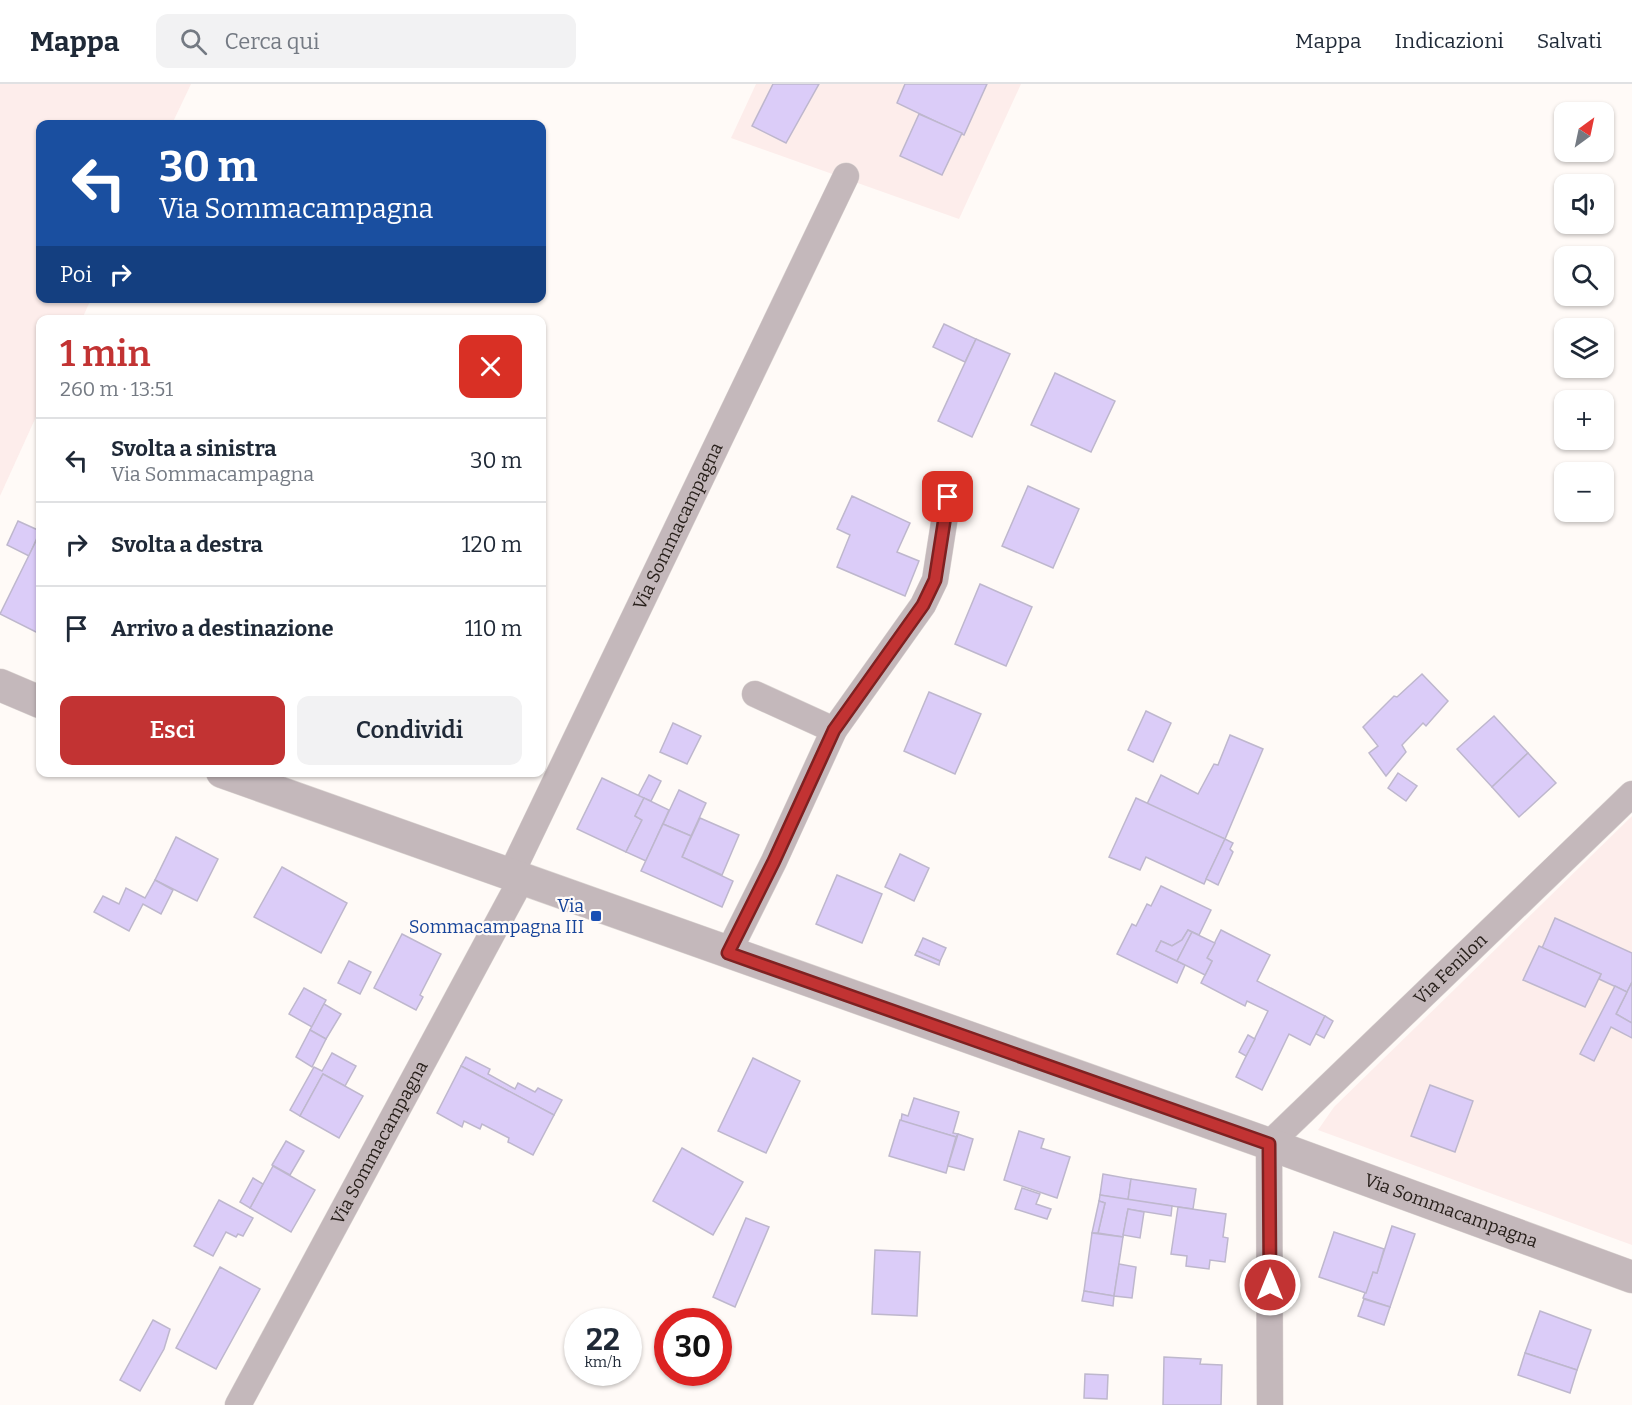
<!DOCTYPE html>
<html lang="it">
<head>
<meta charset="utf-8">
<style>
  body { margin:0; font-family:Bitter,serif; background:#f2f2f3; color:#1f2937; height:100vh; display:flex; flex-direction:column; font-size:22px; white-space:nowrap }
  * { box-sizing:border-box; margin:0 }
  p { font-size:20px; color:#747a83 }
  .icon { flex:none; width:33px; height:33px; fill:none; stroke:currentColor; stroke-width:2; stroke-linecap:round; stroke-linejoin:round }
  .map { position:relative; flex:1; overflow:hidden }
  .details { position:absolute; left:36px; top:231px; width:510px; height:462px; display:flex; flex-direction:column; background:#fff; border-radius:12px; box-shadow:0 2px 4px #0004 }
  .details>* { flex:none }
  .top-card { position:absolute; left:36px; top:36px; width:510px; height:183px; border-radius:12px; box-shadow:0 2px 4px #0004; background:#1a4fa0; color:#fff; overflow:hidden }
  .needle { width:39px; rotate:33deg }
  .buttons { position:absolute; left:1554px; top:18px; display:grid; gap:12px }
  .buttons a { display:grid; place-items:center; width:60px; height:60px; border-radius:12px; background:#fff; box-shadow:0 2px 4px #0004; font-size:30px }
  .speed { position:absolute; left:564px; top:1224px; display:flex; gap:12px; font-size:30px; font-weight:700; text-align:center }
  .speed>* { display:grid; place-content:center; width:78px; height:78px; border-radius:50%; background:#fff; box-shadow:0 2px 4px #0004; line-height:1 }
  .speed small { font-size:15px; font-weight:400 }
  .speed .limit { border:9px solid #d22; background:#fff; color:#111 }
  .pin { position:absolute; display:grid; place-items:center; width:51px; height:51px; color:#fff; margin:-26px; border-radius:12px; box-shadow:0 3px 9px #0006 }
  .me { position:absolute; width:66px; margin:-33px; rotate:0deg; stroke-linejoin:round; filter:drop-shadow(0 0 4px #0008) }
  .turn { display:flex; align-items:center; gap:21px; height:126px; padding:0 24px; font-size:27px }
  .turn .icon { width:78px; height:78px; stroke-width:2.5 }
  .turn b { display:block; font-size:42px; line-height:51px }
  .then { display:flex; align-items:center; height:57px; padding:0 24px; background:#0003; gap:12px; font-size:22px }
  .round { display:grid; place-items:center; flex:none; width:63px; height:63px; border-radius:12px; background:#f2f2f3 }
  .head { display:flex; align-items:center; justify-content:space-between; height:102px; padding:0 24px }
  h1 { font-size:36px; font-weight:600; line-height:45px; color:#c23333 }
  .cta { display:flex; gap:12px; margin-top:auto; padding:12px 24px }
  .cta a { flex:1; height:69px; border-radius:12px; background:#c23333; color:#fff; font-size:24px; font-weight:600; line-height:69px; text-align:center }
  .cta a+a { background:#f2f2f3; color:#1f2937 }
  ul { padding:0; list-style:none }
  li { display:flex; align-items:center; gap:18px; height:84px; padding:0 24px; border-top:2px solid #e0e1e3 }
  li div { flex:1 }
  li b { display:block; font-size:22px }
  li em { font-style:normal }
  header { display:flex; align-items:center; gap:36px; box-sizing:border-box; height:84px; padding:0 30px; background:#fff; border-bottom:2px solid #e0e1e3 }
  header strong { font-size:28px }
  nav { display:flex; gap:33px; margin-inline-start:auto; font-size:21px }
  .search { width:420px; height:54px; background:#f2f2f3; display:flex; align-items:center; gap:15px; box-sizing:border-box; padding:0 21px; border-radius:12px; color:#747a83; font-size:22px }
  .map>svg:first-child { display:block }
  .industrial { fill:#fdedeb }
  .building { fill:#dbccf8; stroke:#beb7cd; stroke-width:1.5 }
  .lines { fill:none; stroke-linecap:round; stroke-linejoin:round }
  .minor-casing { stroke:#ddd7d4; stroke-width:27 }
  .tertiary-casing { stroke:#ddd7d4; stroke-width:33 }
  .minor { stroke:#c4b8bb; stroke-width:26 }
  .tertiary { stroke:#c4b8bb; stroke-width:32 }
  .route-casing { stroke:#7e2121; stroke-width:15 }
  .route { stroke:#c23333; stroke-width:10 }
  .transit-dot { fill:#1a4fb4; stroke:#fffaf7; stroke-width:2 }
  .labels { text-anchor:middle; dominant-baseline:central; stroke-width:4.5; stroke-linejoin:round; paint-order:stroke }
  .street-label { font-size:18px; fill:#28201b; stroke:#fffaf7 }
  .transit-label { font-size:18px; fill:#164399; stroke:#fffaf7; text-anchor:end }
</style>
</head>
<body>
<header>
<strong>Mappa</strong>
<div class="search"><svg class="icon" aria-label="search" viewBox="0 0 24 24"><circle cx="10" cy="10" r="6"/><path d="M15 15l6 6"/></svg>Cerca qui</div>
<nav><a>Mappa</a><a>Indicazioni</a><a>Salvati</a></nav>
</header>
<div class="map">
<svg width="1632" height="1321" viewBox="0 0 1632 1321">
  <rect width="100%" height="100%" fill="#fffaf7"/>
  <g class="industrial">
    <polygon points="0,0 191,0 172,40 40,40 40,214 91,215 82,235 40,236 40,324 0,412"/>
    <polygon points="756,0 1021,0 959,135 731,54"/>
    <polygon points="1632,732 1632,1161 1318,1046 1334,1023"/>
  </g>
  <g class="building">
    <polygon points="773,0 819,0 786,59 752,42"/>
    <polygon points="905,0 987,0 964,51 897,19"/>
    <polygon points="919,30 962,49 942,91 900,72"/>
    <polygon points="944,240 976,255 965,278 933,263"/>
    <polygon points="976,255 1010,270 972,353 938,337"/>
    <polygon points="1055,289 1115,317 1091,368 1031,341"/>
    <polygon points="1028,402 1079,425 1053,484 1002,462"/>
    <polygon points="852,412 910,439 897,468 919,477 905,512 837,483 850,451 837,445"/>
    <polygon points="18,437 40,447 29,472 7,461"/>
    <polygon points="40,449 40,550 0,530"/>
    <polygon points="980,500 1032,523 1006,582 955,560"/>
    <polygon points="1422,590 1448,617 1426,642 1423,639 1402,661 1406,668 1386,692 1369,669 1378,662 1363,643 1394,612 1397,613"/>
    <polygon points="929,608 981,630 955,690 904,667"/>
    <polygon points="1146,627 1171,639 1153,678 1128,666"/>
    <polygon points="1494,632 1528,669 1492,703 1457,665"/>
    <polygon points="673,639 701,652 687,680 660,668"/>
    <polygon points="1230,651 1263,665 1225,755 1147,720 1161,691 1198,710 1214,680 1218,681"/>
    <polygon points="1528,669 1556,699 1519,733 1492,703"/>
    <polygon points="1398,689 1417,702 1406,717 1388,704"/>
    <polygon points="649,691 661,697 651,717 638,712"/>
    <polygon points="602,694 644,714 635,732 642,736 626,768 577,745"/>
    <polygon points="679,706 706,719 691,752 663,740"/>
    <polygon points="644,714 669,726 646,777 626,768 642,736 635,732"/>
    <polygon points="1136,714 1225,755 1204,800 1146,773 1140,786 1109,773"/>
    <polygon points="700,734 739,751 722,791 682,773"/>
    <polygon points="663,740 691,752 682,773 733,797 722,823 641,787"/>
    <polygon points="176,753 218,775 197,817 155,796"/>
    <polygon points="1225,755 1233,759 1230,765 1233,768 1218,801 1206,795"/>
    <polygon points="900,770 929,784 914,817 885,803"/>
    <polygon points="282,783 347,819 321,869 254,833"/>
    <polygon points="837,791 882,810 862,859 816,840"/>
    <polygon points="155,796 173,806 161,830 143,820 129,847 94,828 103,812 119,820 126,804 145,814"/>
    <polygon points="1161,802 1211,826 1199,851 1188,846 1182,856 1172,862 1161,857 1156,867 1185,881 1177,899 1117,870 1132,840 1136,842 1147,820 1151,822"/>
    <polygon points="1555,834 1632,869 1632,898 1627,908 1599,895 1601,890 1542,864"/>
    <polygon points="1188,846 1192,848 1177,877 1156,867 1161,857 1172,862 1182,856"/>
    <polygon points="1221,846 1270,871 1257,897 1325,932 1310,961 1289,950 1262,1006 1236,993 1268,927 1247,917 1245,922 1201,899 1212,877 1207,874"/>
    <polygon points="1192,848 1215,859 1207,874 1212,877 1205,891 1177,877"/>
    <polygon points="402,850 441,870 420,911 423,913 416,926 374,904"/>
    <polygon points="923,854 946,864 940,877 917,867"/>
    <polygon points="1539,862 1601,890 1585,923 1523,896"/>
    <polygon points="917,867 940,877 939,881 915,871"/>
    <polygon points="349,877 371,888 360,910 338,899"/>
    <polygon points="1632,898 1632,939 1616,930"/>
    <polygon points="1615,902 1627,908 1616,930 1632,939 1632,954 1611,943 1594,977 1580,970"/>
    <polygon points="304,904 326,916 312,943 289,930"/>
    <polygon points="324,920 341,930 326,955 310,946"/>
    <polygon points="1325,932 1333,937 1324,954 1316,950"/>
    <polygon points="310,946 326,955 312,983 296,973"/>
    <polygon points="1248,951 1255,955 1246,972 1239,968"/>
    <polygon points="332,969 356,982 345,1002 323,990 300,1032 290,1026 314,983 322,987"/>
    <polygon points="466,973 490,985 488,990 515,1005 518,999 535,1008 538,1004 562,1016 554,1031 461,982"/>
    <polygon points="753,974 800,997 766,1069 718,1047"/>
    <polygon points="461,982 554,1031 533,1071 508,1058 509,1054 482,1040 480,1045 464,1037 462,1043 437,1029"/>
    <polygon points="323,990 363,1012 339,1054 300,1032"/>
    <polygon points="1430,1001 1473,1017 1455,1068 1411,1052"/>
    <polygon points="914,1014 959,1028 953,1049 958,1050 956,1053 901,1037 902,1030 908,1032"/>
    <polygon points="900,1036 956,1053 946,1089 889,1072"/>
    <polygon points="1019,1047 1044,1055 1041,1064 1070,1073 1057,1114 1004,1096"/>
    <polygon points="958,1050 973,1055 964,1086 948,1082"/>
    <polygon points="286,1057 304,1067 290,1091 272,1081"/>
    <polygon points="682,1064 743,1098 713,1151 653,1117"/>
    <polygon points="273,1082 315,1106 291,1148 250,1124"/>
    <polygon points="1103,1090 1131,1095 1128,1116 1100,1111"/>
    <polygon points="253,1094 263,1100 250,1124 240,1118"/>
    <polygon points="1131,1095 1196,1105 1193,1125 1128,1116"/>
    <polygon points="1022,1104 1040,1110 1036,1120 1051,1125 1047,1135 1015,1125"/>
    <polygon points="1100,1111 1172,1122 1171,1132 1128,1125 1123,1153 1098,1149 1105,1119 1099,1117"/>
    <polygon points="219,1116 253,1134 243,1152 238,1150 236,1153 226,1148 213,1172 194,1162"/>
    <polygon points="1099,1117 1105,1119 1098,1149 1092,1149"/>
    <polygon points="1178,1123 1226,1130 1223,1153 1228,1154 1225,1178 1210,1176 1209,1185 1186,1182 1187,1172 1171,1170"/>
    <polygon points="1128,1125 1144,1128 1140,1154 1123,1151"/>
    <polygon points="746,1134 769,1143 735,1223 713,1213"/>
    <polygon points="1392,1142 1415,1150 1390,1223 1363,1214 1373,1188 1377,1189"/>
    <polygon points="1334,1148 1384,1165 1377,1189 1373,1188 1366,1209 1319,1193"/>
    <polygon points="1092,1149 1123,1153 1114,1212 1084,1207"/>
    <polygon points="875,1166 920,1168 917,1232 872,1230"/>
    <polygon points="1119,1180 1136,1183 1132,1214 1114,1212"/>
    <polygon points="220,1183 260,1205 216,1285 176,1264"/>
    <polygon points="1084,1207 1114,1212 1113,1222 1082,1217"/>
    <polygon points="1364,1215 1390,1223 1384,1241 1358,1232"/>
    <polygon points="1540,1227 1591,1246 1577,1286 1525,1269"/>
    <polygon points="153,1236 170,1245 164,1265 140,1307 120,1296"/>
    <polygon points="1525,1269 1577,1286 1570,1309 1518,1291"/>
    <polygon points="1164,1273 1201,1275 1200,1280 1222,1281 1221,1321 1163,1321"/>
    <polygon points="1085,1290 1108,1291 1107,1315 1084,1314"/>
  </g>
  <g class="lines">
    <defs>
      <g id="minor">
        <polyline points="755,610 834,646"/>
        <path id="s1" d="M 510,792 L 846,92"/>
        <polyline points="728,869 774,777 834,646 923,521 935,496 948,413"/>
        <path id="s2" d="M 238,1321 L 521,796"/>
        <path id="s3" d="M 1270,1321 L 1269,1060 L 1632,710"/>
      </g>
      <g id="tertiary">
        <polyline points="0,601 40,618"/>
        <path id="s4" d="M 222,688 L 1269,1060 L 1632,1193"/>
      </g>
    </defs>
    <use href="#minor" class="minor-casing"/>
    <use href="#tertiary" class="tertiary-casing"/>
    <use href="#minor" class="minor"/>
    <use href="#tertiary" class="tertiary"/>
  </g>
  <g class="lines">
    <defs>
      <polyline id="route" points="948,413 935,496 923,521 834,646 774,777 728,869 1269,1060 1270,1201"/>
    </defs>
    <use href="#route" class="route-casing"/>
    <use href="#route" class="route"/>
  </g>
  <rect class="transit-dot" x="590" y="826" width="12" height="12" rx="3"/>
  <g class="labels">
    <g class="street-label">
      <text stroke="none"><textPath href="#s1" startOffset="388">Via Sommacampagna</textPath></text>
      <text stroke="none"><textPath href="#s3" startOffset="513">Via Fenilon</textPath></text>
      <text stroke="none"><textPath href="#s2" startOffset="298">Via Sommacampagna</textPath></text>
      <text stroke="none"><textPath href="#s4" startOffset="1305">Via Sommacampagna</textPath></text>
    </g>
    <g class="transit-label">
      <text x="584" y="822">Via<tspan x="584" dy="21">Sommacampagna III</tspan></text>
    </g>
  </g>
</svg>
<div class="buttons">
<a><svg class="needle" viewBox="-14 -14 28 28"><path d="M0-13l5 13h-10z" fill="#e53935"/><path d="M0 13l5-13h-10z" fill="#747a83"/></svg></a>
<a><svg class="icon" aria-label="sound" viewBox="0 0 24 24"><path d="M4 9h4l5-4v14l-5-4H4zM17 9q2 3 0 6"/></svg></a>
<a><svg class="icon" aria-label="search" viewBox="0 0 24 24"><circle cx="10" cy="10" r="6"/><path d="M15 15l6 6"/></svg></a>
<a><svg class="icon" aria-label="layers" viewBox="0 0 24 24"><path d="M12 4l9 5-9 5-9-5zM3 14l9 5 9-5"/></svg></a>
<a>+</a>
<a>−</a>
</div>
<div class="speed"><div>22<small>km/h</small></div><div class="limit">30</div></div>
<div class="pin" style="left:948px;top:413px;background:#d93025"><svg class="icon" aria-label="arrive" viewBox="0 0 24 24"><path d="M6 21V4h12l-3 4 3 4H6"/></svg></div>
<svg class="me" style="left:1270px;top:1201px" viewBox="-20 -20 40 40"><circle r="17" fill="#c23333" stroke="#fff" stroke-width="3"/><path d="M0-11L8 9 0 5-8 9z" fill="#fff"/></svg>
<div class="top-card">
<div class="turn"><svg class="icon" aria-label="left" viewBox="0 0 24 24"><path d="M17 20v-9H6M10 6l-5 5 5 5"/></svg><div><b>30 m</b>Via Sommacampagna</div></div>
<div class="then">Poi<svg class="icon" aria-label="right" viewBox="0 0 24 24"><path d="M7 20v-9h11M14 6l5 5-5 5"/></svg></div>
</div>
<section class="details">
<div class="head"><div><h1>1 min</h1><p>260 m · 13:51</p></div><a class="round" style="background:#d93025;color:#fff"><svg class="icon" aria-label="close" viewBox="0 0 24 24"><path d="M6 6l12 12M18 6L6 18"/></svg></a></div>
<ul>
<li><svg class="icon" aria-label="left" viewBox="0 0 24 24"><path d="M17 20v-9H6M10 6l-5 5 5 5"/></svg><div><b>Svolta a sinistra</b><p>Via Sommacampagna</p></div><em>30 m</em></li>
<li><svg class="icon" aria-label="right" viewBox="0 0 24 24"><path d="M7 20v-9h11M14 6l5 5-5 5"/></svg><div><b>Svolta a destra</b></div><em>120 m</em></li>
<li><svg class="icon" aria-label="arrive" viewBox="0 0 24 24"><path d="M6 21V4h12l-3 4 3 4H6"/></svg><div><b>Arrivo a destinazione</b></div><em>110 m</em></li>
</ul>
<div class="cta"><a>Esci</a><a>Condividi</a></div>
</section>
</div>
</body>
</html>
